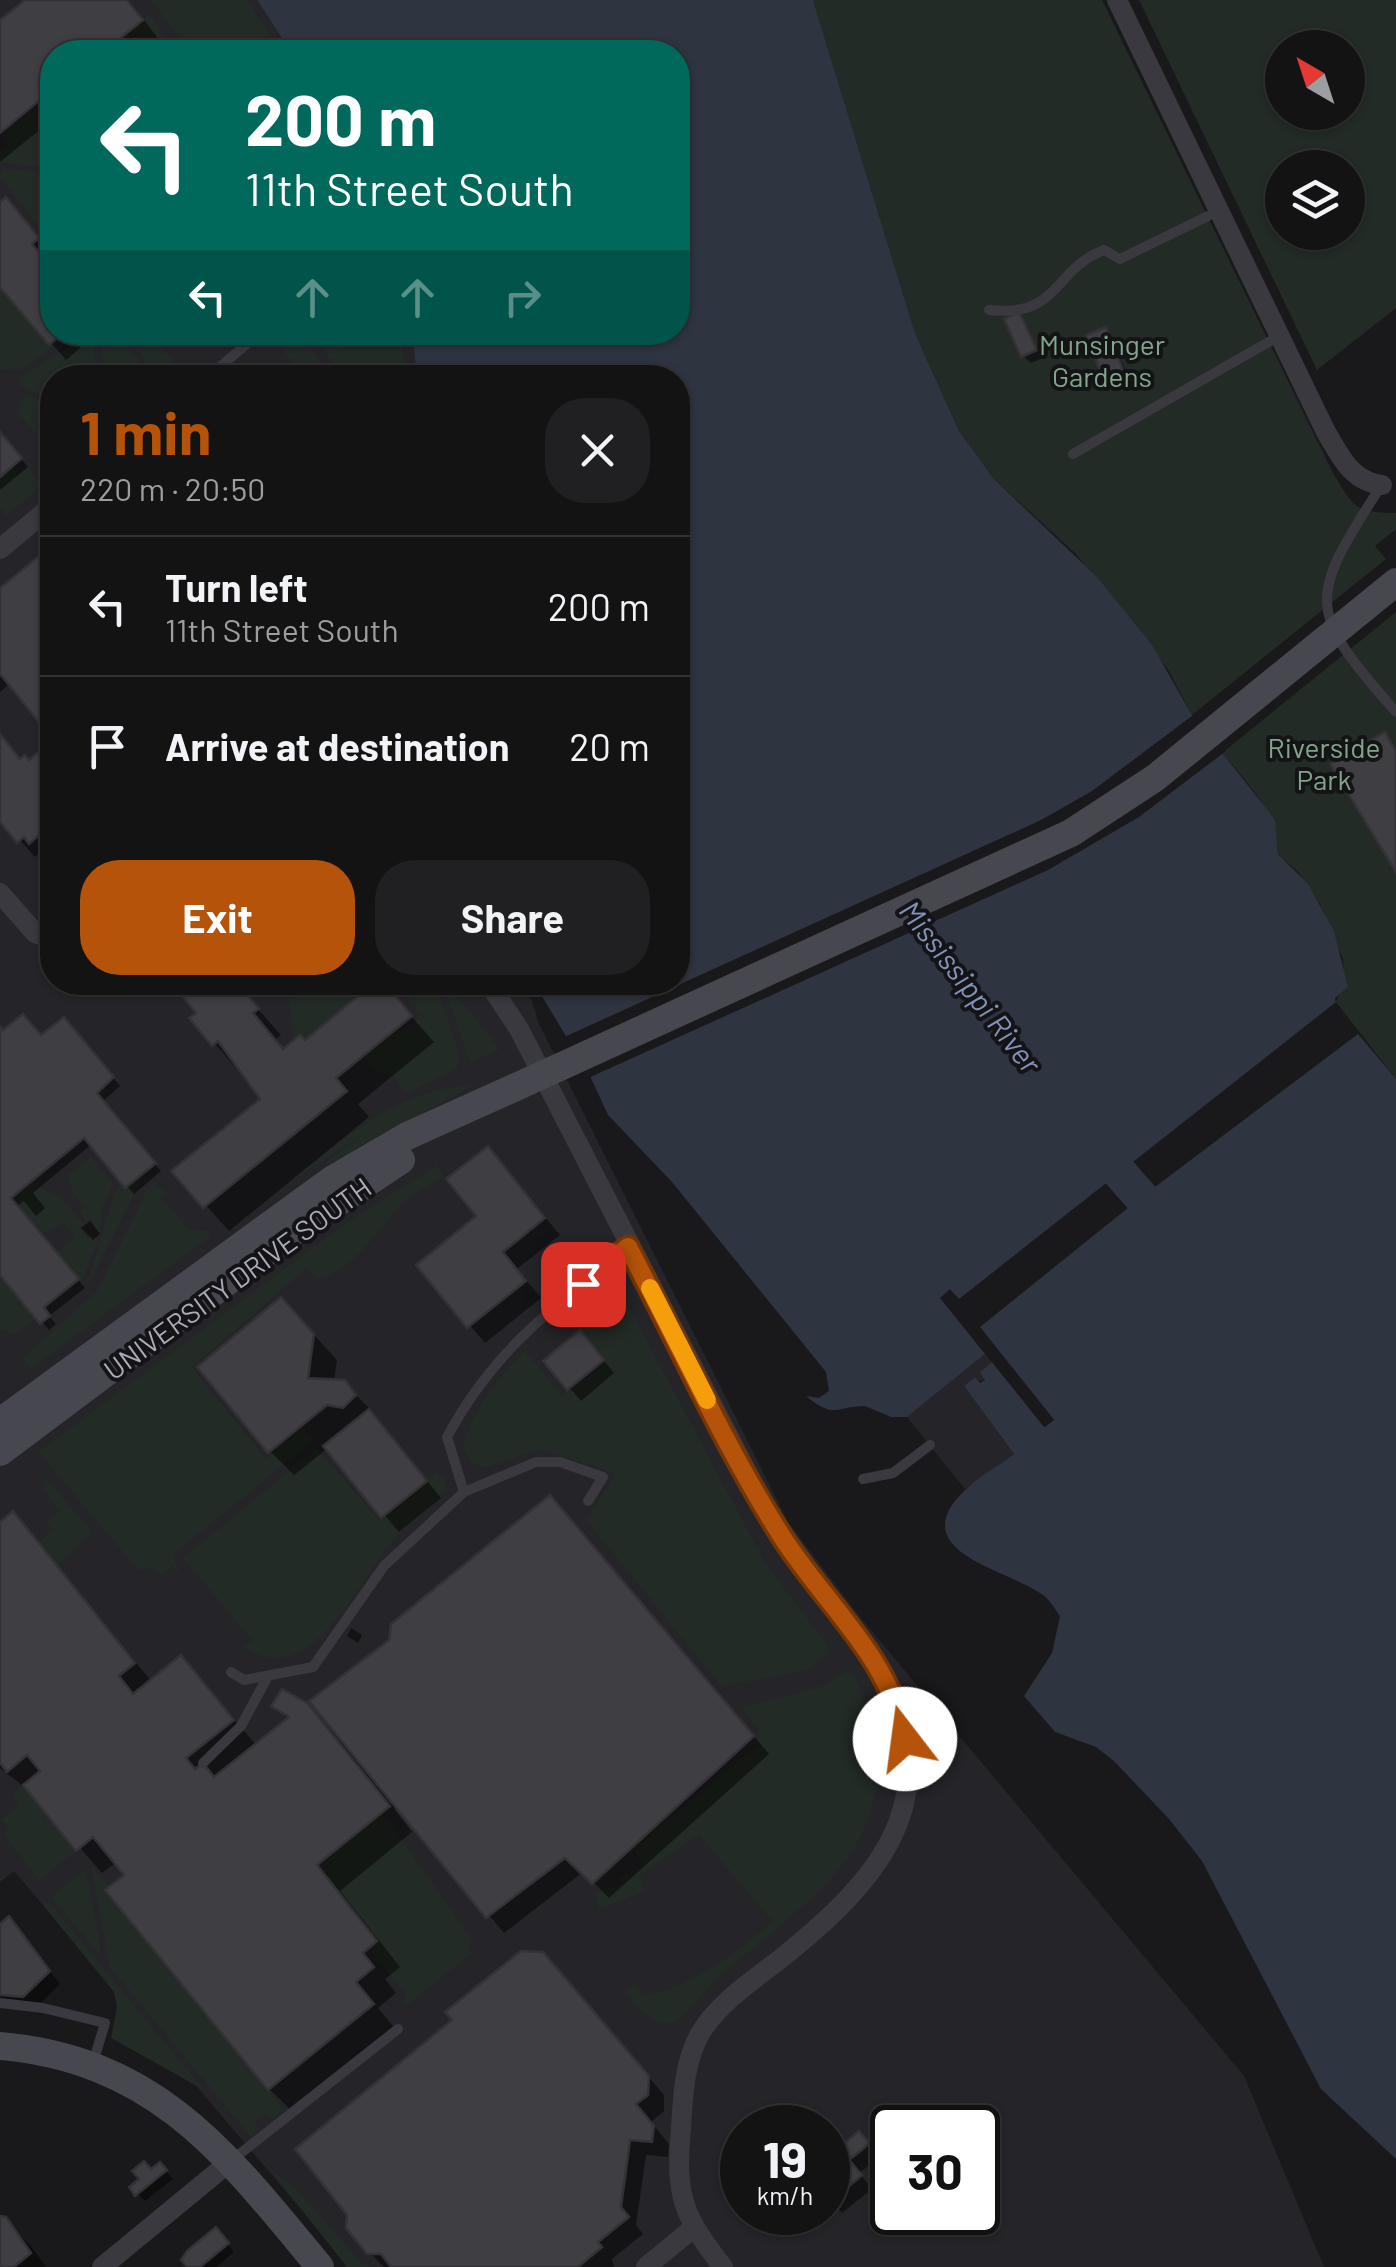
<!DOCTYPE html>
<html lang="en">
<head>
<meta charset="utf-8">
<style>
  body { margin:0; font-family:Barlow,sans-serif; background:#202022; color:#f1f3f6; height:100vh; display:flex; flex-direction:column; font-size:38px; white-space:nowrap }
  * { box-sizing:border-box; margin:0 }
  p { font-size:32px; color:#9d9ea0 }
  .icon { flex:none; width:55px; height:55px; fill:none; stroke:currentColor; stroke-width:2; stroke-linecap:round; stroke-linejoin:round }
  .map { position:relative; flex:1; overflow:hidden }
  .details { position:absolute; left:40px; top:365px; width:650px; height:630px; display:flex; flex-direction:column; background:#131314; border-radius:40px; box-shadow:0 2px 8px #0004,0 0 0 2px #323234 }
  .details>* { flex:none }
  .banner { position:absolute; left:40px; top:40px; width:650px; height:305px; border-radius:40px; box-shadow:0 2px 8px #0004,0 0 0 2px #323234; background:#00695c; color:#fff; overflow:hidden }
  .needle { width:65px; rotate:321deg }
  .controls { position:absolute; left:1265px; top:30px; display:grid; gap:20px }
  .controls a { display:grid; place-items:center; width:100px; height:100px; border-radius:50%; background:#131314; box-shadow:0 2px 8px #0004,0 0 0 2px #323234; font-size:50px }
  .speed { position:absolute; left:720px; top:2105px; display:flex; gap:20px; font-size:50px; font-weight:700; text-align:center }
  .speed>* { display:grid; place-content:center; width:130px; height:130px; border-radius:50%; background:#131314; box-shadow:0 2px 8px #0004,0 0 0 2px #323234; line-height:1 }
  .speed small { font-size:25px; font-weight:400 }
  .speed .limit { border:5px solid #111; border-radius:15px; background:#fff; color:#111 }
  .pin { position:absolute; display:grid; place-items:center; width:85px; height:85px; color:#fff; margin:-42px; border-radius:20px; box-shadow:0 5px 15px #0006 }
  .me { position:absolute; width:110px; margin:-55px; rotate:345deg; stroke-linejoin:round; filter:drop-shadow(0 0 8px #0008) }
  .turn { display:flex; align-items:center; gap:35px; height:210px; padding:0 40px; font-size:45px }
  .turn .icon { width:130px; height:130px; stroke-width:2.5 }
  .turn b { display:block; font-size:70px; line-height:85px }
  .lanes { display:flex; align-items:center; height:95px; padding:0 40px; background:#0003; justify-content:center; gap:50px; direction:ltr }
  .lanes .off { opacity:.35 }
  .round { display:grid; place-items:center; flex:none; width:105px; height:105px; border-radius:40px; background:#202022 }
  .head { display:flex; align-items:center; justify-content:space-between; height:170px; padding:0 40px }
  h1 { font-size:60px; font-weight:700; line-height:75px; color:#b45309 }
  .button { display:flex; gap:20px; margin-top:auto; padding:20px 40px }
  .button a { flex:1; height:115px; border-radius:40px; background:#b45309; color:#fff; font-size:40px; font-weight:700; line-height:115px; text-align:center }
  .button a+a { background:#202022; color:#f1f3f6 }
  ul { padding:0; list-style:none }
  li { display:flex; align-items:center; gap:30px; height:140px; padding:0 40px; border-top:2px solid #323234 }
  li div { flex:1 }
  li b { display:block; font-size:38px }
  li em { font-style:normal }
  .map>svg:first-child { display:block }
  .built { fill:#252428; fill-rule:evenodd }
  .green { fill:#222b25; fill-rule:evenodd }
  .water { fill:#2e3440 }
  .pier { fill:#19191b }
  .shadow { fill:#0007 }
  .lines { fill:none; stroke-linecap:round; stroke-linejoin:round }
  .river { stroke:#2e3440; stroke-width:35 }
  .building { fill:#3e3e43; stroke:#343237; stroke-width:2.5 }
  .lane { stroke:#3a3940; stroke-width:10 }
  .street { stroke:#3a3940; stroke-width:20 }
  .secondary { stroke:#474750; stroke-width:28 }
  .secondary-bridge { stroke:#474750; stroke-width:28 }
  .route-casing { stroke:#753606; stroke-width:25 }
  .route { stroke:#b45309; stroke-width:18 }
  .slow { stroke:#f59e0b; stroke-width:18 }
  .labels { text-anchor:middle; dominant-baseline:central; stroke-width:8; stroke-linejoin:round; paint-order:stroke }
  .park-label { font-size:28px; fill:#81a68c; stroke:#141416 }
  .street-label { font-size:28px; fill:#abacbb; stroke:#141416 }
  .water-label { font-size:30px; font-style:italic; fill:#8191b7; stroke:#141416 }
</style>
</head>
<body>
<div class="map">
<svg width="1396" height="2267" viewBox="0 0 1396 2267">
  <rect width="100%" height="100%" fill="#19191b"/>
  <g class="built">
    <path d="M 0,0 L 257,0 L 291,52 L 52,52 L 52,332 L 412,333 L 417,377 L 52,378 L 52,982 L 526,983 L 539,1024 L 788,1522 L 860,1617 L 1244,2076 L 1324,2267 L 350,2267 L 14,1871 L 0,1882 ZM 742,2128 L 828,2128 L 828,2212 L 742,2212 ZM 892,2128 L 978,2128 L 978,2212 L 892,2212 Z"/>
    <polygon points="985,1354 992,1362 980,1372 986,1379 964,1386 1014,1454 965,1489 907,1417"/>
  </g>
  <g class="green">
    <polygon points="151,0 247,0 282,52 189,52"/>
    <path d="M 813,0 L 1102,0 L 1332,471 C 1354,509 1356,512 1396,513 L 1396,529 L 1375,546 L 1386,559 L 1192,715 L 1169,671 L 1075,553 L 994,479 L 959,431 L 915,333 Z"/>
    <path d="M 1139,0 L 1396,0 L 1396,308 L 1317,370 ZM 1282,48 L 1348,48 L 1348,112 L 1282,112 ZM 1282,168 L 1348,168 L 1348,232 L 1282,232 Z"/>
    <polygon points="150,14 175,52 103,52"/>
    <polygon points="52,90 52,168 0,163 0,151 6,146 0,133"/>
    <polygon points="1,168 52,174 52,243 0,178"/>
    <polygon points="0,287 48,345 64,333 69,336 21,370 0,369"/>
    <path d="M 86,333 L 94,333 L 95,377 L 52,378 L 52,401 L 20,385 L 19,379 C 42,362 65,350 86,333 Z"/>
    <polygon points="101,333 117,333 151,377 103,377"/>
    <polygon points="124,333 150,333 186,377 157,377"/>
    <polygon points="278,333 305,333 326,377 304,377 272,338"/>
    <polygon points="317,333 399,333 407,377 337,377"/>
    <polygon points="29,395 52,407 52,451 19,415 20,402"/>
    <polygon points="28,466 41,487 6,516 0,508 0,477 12,467 17,474"/>
    <path d="M 1396,612 L 1396,1079 L 1336,1002 L 1344,981 L 1343,959 L 1320,904 L 1298,872 L 1278,854 C 1278,813 1247,782 1222,753 Z"/>
    <polygon points="288,983 375,983 305,1040 300,1035 293,1040"/>
    <polygon points="406,983 435,983 460,1056 457,1069 406,1094 393,1076 378,1072 363,1055 397,1028 401,1033 421,1016 401,987"/>
    <polygon points="443,983 447,983 500,1049 470,1063"/>
    <path d="M 474,1085 L 328,1165 L 326,1162 L 368,1131 L 284,1186 C 341,1141 399,1087 474,1085 Z"/>
    <polygon points="91,1157 113,1184 102,1208 100,1235 91,1219 87,1222 79,1212 86,1207 75,1197 67,1176"/>
    <path d="M 437,1165 L 444,1177 C 433,1184 419,1189 410,1197 C 377,1225 362,1268 317,1279 L 306,1269 L 192,1367 L 265,1458 L 303,1428 L 315,1439 L 173,1555 L 182,1577 L 172,1566 L 160,1576 L 154,1568 L 138,1570 L 38,1452 L 346,1223 Z"/>
    <path d="M 146,1170 L 89,1284 L 87,1283 C 100,1248 105,1214 120,1182 L 126,1188 Z"/>
    <polygon points="34,1179 42,1189 59,1195 84,1225 79,1228 88,1238 91,1234 98,1240 82,1281 57,1252 75,1237 64,1223 42,1234 11,1198"/>
    <polygon points="151,1182 166,1192 161,1197 190,1230 208,1231 211,1236 31,1369 22,1358 97,1291"/>
    <polygon points="0,1275 36,1319 14,1335 0,1329"/>
    <path d="M 612,1275 L 766,1564 L 827,1644 L 829,1653 L 805,1671 L 721,1686 L 586,1520 L 616,1474 L 541,1449 L 485,1468 L 471,1463 L 463,1449 C 471,1409 498,1379 525,1350 L 561,1395 L 602,1361 L 564,1317 Z"/>
    <path d="M 317,1448 L 380,1521 L 436,1472 L 445,1478 L 446,1487 C 439,1507 411,1521 397,1536 C 361,1574 312,1696 244,1647 L 252,1640 L 183,1558 Z"/>
    <polygon points="45,1477 92,1531 57,1566 32,1534 39,1542 53,1531 46,1522 60,1511 43,1490"/>
    <path d="M 845,1671 L 855,1676 C 917,1829 835,1882 726,1970 C 715,1979 680,2021 673,2023 C 656,2027 634,2007 626,1992 L 633,1983 L 644,1996 C 692,1986 737,1954 772,1921 L 699,1835 L 640,1875 L 645,1891 L 599,1910 L 595,1893 L 621,1883 L 620,1877 L 642,1866 L 634,1849 L 758,1744 L 759,1730 L 741,1708 L 826,1685 Z"/>
    <polygon points="23,1785 76,1851 39,1881 4,1834 9,1829 1,1820 19,1805 12,1794"/>
    <polygon points="382,1812 471,1938 468,1947 472,1953 405,2007 405,1993 369,1948 377,1941 317,1865"/>
    <polygon points="91,1865 109,1887 106,1891 284,2110 273,2119 265,2114 255,2121 260,2129 251,2137 109,1966"/>
    <polygon points="86,1869 101,1949 99,1954 51,1897"/>
    <polygon points="49,1902 204,2090 111,2038 117,2007 114,1992 43,1905"/>
    <polygon points="268,2167 297,2190 362,2263 374,2267 347,2267"/>
  </g>
  <g class="water">
    <path d="M 257,0 L 813,0 L 915,333 L 959,431 L 994,479 L 1097,577 L 1152,645 L 1192,715 L 1270,813 L 1275,821 L 1278,854 L 1308,884 L 1334,931 L 1348,987 L 1335,998 L 1336,1002 L 959,1299 L 950,1289 L 940,1298 L 985,1354 L 907,1417 L 891,1417 L 865,1406 C 837,1406 835,1420 806,1396 L 819,1398 L 829,1391 L 826,1372 L 672,1182 L 608,1115 L 590,1076 L 534,983 L 678,982 L 678,378 L 417,377 L 412,333 L 678,332 L 678,52 L 291,52 Z"/>
    <path d="M 1358,1034 L 1396,1079 L 1396,2159 L 1321,2089 L 1202,1861 L 1169,1819 L 1114,1761 L 1096,1747 L 1055,1732 L 1024,1696 L 1052,1653 L 1060,1616 C 1054,1608 1049,1598 1040,1593 C 1005,1569 903,1551 964,1491 C 978,1477 998,1466 1014,1454 L 964,1386 L 975,1377 L 980,1383 L 985,1380 L 980,1372 L 992,1362 L 1044,1427 L 1054,1420 L 980,1327 L 1139,1199 Z"/>
  </g>
  <g class="pier">
    <polygon points="1196,713 1226,751 1139,817 1048,870 586,1079 560,1039 1041,820 1092,791"/>
    <polygon points="977,1324 1054,1420 1045,1427 992,1362 989,1358 996,1359 1047,1419 977,1331"/>
  </g>
  <g class="shadow">
    <polygon points="28,0 129,0 157,37 142,52 52,52 52,120 0,162 0,23"/>
    <polygon points="0,204 22,217 52,254 46,261 52,268 52,332 99,332 66,360 0,283"/>
    <polygon points="1019,315 1043,358 1031,363 1023,356"/>
    <polygon points="1106,330 1129,377 1113,384 1105,376"/>
    <polygon points="0,434 28,467 0,490"/>
    <polygon points="44,555 52,563 52,735 10,683 0,692 0,591"/>
    <polygon points="0,735 22,761 29,763 52,744 52,854 47,858 41,852 35,857 0,818"/>
    <polygon points="234,982 281,1035 276,1039 285,1050 305,1043 381,982 434,1042 358,1104 369,1117 229,1231 175,1171 263,1100 193,1018"/>
    <polygon points="71,1027 120,1086 103,1101 161,1171 134,1194 92,1144 33,1193 45,1208 36,1216 24,1201 17,1206 85,1288 49,1316 56,1324 49,1330 0,1271 0,1028 4,1033 42,1038"/>
    <polygon points="503,1166 560,1235 517,1269 541,1298 485,1343 420,1266 480,1217"/>
    <polygon points="90,1221 100,1234 93,1240 81,1228"/>
    <polygon points="305,1325 337,1360 334,1382 344,1383 369,1408 441,1498 399,1532 328,1448 294,1475 270,1451"/>
    <polygon points="592,1346 614,1373 581,1401 546,1361"/>
    <polygon points="13,1514 152,1682 180,1658 257,1746 289,1720 274,1706 306,1705 333,1732 566,1514 769,1754 609,1898 583,1872 504,1933 399,1807 395,1810 412,1832 340,1891 400,1967 385,1979 396,1993 378,2008 396,2030 294,2113 269,2089 117,1862 102,1873 33,1794 0,1768 0,1525"/>
    <polygon points="351,1628 362,1635 358,1643 347,1636"/>
    <polygon points="9,1920 60,1984 36,2008 0,2004 0,1927"/>
    <polygon points="559,1972 664,2095 664,2111 651,2122 669,2144 668,2157 646,2155 636,2225 643,2234 612,2259 614,2267 384,2267 369,2252"/>
    <polygon points="859,2134 880,2157 859,2173 872,2189 842,2213 828,2197 828,2160"/>
    <polygon points="160,2165 173,2179 145,2201 132,2188"/>
    <polygon points="0,2217 30,2245 46,2267 0,2267"/>
    <polygon points="223,2238 234,2252 216,2267 190,2267"/>
  </g>
  <g class="lines">
    <polyline class="river" points="1090,1139 1171,1231"/>
  </g>
  <g class="building">
    <polygon points="25,0 127,0 143,20 103,52 52,52 52,90 0,133 0,20"/>
    <polygon points="6,197 39,238 32,244 52,268 52,332 64,332 49,345 0,287 0,202"/>
    <polygon points="1019,312 1037,350 1021,357 1004,319"/>
    <polygon points="1106,327 1123,370 1103,378 1086,335"/>
    <polygon points="0,432 22,458 0,477"/>
    <polygon points="44,552 52,562 52,738 0,674 0,588"/>
    <polygon points="1385,732 1396,751 1396,872 1330,764"/>
    <polygon points="0,734 20,759 25,755 29,760 52,741 52,769 48,772 52,777 52,824 29,844 24,837 17,843 0,822"/>
    <polygon points="171,982 237,982 259,1009 253,1013 283,1049 300,1035 305,1040 375,982 384,982 412,1016 336,1078 347,1091 203,1208 171,1171 260,1099 218,1041 212,1046 189,1018 196,1013"/>
    <polygon points="23,1014 41,1035 64,1017 114,1077 97,1093 156,1163 125,1188 84,1138 11,1198 79,1279 44,1307 50,1316 40,1324 0,1275 0,1026 3,1030"/>
    <polygon points="488,1146 545,1218 503,1252 526,1281 467,1328 416,1265 476,1216 446,1179"/>
    <polygon points="281,1297 314,1334 308,1378 345,1380 356,1395 343,1408 327,1405 268,1453 197,1367"/>
    <polygon points="580,1330 604,1360 567,1390 543,1361"/>
    <polygon points="369,1409 427,1481 381,1518 323,1446"/>
    <polygon points="550,1495 754,1736 592,1884 565,1858 486,1918 309,1701 389,1640 391,1624"/>
    <polygon points="13,1511 135,1663 119,1676 133,1694 181,1655 234,1720 186,1758 195,1769 203,1763 214,1777 289,1717 271,1706 282,1689 307,1703 390,1806 317,1865 377,1941 363,1953 374,1967 356,1982 374,2004 268,2090 105,1890 124,1875 93,1837 76,1851 23,1785 40,1771 27,1755 7,1772 0,1763 0,1522"/>
    <polygon points="9,1916 50,1971 23,1997 0,1995 0,1924"/>
    <polygon points="521,1951 543,1952 649,2076 648,2095 636,2104 654,2126 652,2142 630,2140 621,2207 629,2217 598,2242 602,2247 578,2267 391,2267 381,2254 367,2254 346,2228 347,2215 295,2149 452,2020 445,2012"/>
    <polygon points="859,2131 870,2143 849,2160 862,2175 829,2203 828,2157"/>
    <polygon points="144,2161 151,2169 160,2162 167,2170 135,2196 129,2187 139,2179 132,2171"/>
    <polygon points="0,2216 6,2217 31,2253 14,2267 0,2267"/>
    <polygon points="216,2227 229,2243 200,2267 187,2267 181,2260 188,2250"/>
  </g>
  <g class="lines">
    <g class="lane">
      <path d="M 989,310 C 1060,318 1052,270 1104,250 L 1120,259 L 1208,216"/>
      <polyline points="207,378 257,335"/>
      <polyline points="1073,454 1279,336"/>
      <path d="M 1381,486 C 1308,599 1305,609 1396,712"/>
      <polyline points="863,1479 893,1473 930,1445"/>
      <path d="M 464,1492 L 447,1437 C 495,1348 552,1309 629,1247"/>
      <polyline points="231,1672 244,1680 313,1667 384,1566 464,1492 536,1462 560,1462 603,1477 588,1501"/>
      <polyline points="203,1763 241,1726 267,1678"/>
      <polyline points="0,2003 43,2008 105,2023 93,2063"/>
      <polyline points="232,2160 398,2029"/>
    </g>
    <g class="street">
      <path d="M 1117,0 L 1326,432 C 1341,457 1351,481 1382,485"/>
      <polyline points="0,549 52,506"/>
      <polyline points="0,893 35,933 52,939"/>
      <path d="M 488,982 L 519,1029 L 768,1513 L 884,1676 C 949,1805 874,1884 779,1960 C 752,1981 720,2002 701,2032 C 684,2061 683,2096 681,2128 C 675,2195 682,2215 723,2267"/>
      <polyline points="102,2267 232,2160"/>
      <polyline points="646,2267 692,2229"/>
    </g>
    <g class="secondary">
      <polyline points="0,1422 333,1179 407,1136 516,1087"/>
      <polyline points="0,1452 296,1230 401,1160"/>
      <path d="M 0,2046 C 158,2060 227,2155 320,2267"/>
    </g>
    <polyline class="secondary-bridge" points="516,1087 1071,833 1155,778 1396,582"/>
  </g>
  <g class="lines">
    <defs>
      <path id="route" d="M 583,1284 L 628,1247 C 678,1342 722,1441 779,1532 C 822,1602 890,1655 905,1739"/>
    </defs>
    <use href="#route" class="route-casing"/>
    <use href="#route" class="route"/>
    <polyline class="slow" points="650,1288 707,1400"/>
  </g>
  <g class="labels">
    <g class="park-label">
      <text x="1102" y="344">Munsinger<tspan x="1102" dy="32">Gardens</tspan></text>
      <text x="1324" y="747">Riverside<tspan x="1324" dy="32">Park</tspan></text>
    </g>
    <g class="street-label">
      <text transform="translate(237 1278) rotate(-36)">UNIVERSITY DRIVE SOUTH</text>
    </g>
    <g class="water-label">
      <text transform="translate(971 986) rotate(52)">Mississippi River</text>
    </g>
  </g>
</svg>
<div class="controls">
<a><svg class="needle" viewBox="-14 -14 28 28"><path d="M0-13l5 13h-10z" fill="#e53935"/><path d="M0 13l5-13h-10z" fill="#9d9ea0"/></svg></a>
<a><svg class="icon" aria-label="layers" viewBox="0 0 24 24"><path d="M12 4l9 5-9 5-9-5zM3 14l9 5 9-5"/></svg></a>
</div>
<div class="speed"><div>19<small>km/h</small></div><div class="limit">30</div></div>
<div class="pin" style="left:583px;top:1284px;background:#d93025"><svg class="icon" aria-label="arrive" viewBox="0 0 24 24"><path d="M6 21V4h12l-3 4 3 4H6"/></svg></div>
<svg class="me" style="left:905px;top:1739px" viewBox="-20 -20 40 40"><circle r="19" fill="#fff"/><path d="M0-13L10 11 0 6-10 11z" fill="#b45309"/></svg>
<div class="banner">
<div class="turn"><svg class="icon" aria-label="left" viewBox="0 0 24 24"><path d="M17 20v-9H6M10 6l-5 5 5 5"/></svg><div><b>200 m</b>11th Street South</div></div>
<div class="lanes"><svg class="icon" aria-label="left" viewBox="0 0 24 24"><path d="M17 20v-9H6M10 6l-5 5 5 5"/></svg><svg class="icon off" aria-label="ahead" viewBox="0 0 24 24"><path d="M12 20V5M6 11l6-6 6 6"/></svg><svg class="icon off" aria-label="ahead" viewBox="0 0 24 24"><path d="M12 20V5M6 11l6-6 6 6"/></svg><svg class="icon off" aria-label="right" viewBox="0 0 24 24"><path d="M7 20v-9h11M14 6l5 5-5 5"/></svg></div>
</div>
<section class="details">
<div class="head"><div><h1>1 min</h1><p>220 m · 20:50</p></div><a class="round"><svg class="icon" aria-label="close" viewBox="0 0 24 24"><path d="M6 6l12 12M18 6L6 18"/></svg></a></div>
<ul>
<li><svg class="icon" aria-label="left" viewBox="0 0 24 24"><path d="M17 20v-9H6M10 6l-5 5 5 5"/></svg><div><b>Turn left</b><p>11th Street South</p></div><em>200 m</em></li>
<li><svg class="icon" aria-label="arrive" viewBox="0 0 24 24"><path d="M6 21V4h12l-3 4 3 4H6"/></svg><div><b>Arrive at destination</b></div><em>20 m</em></li>
</ul>
<div class="button"><a>Exit</a><a>Share</a></div>
</section>
</div>
</body>
</html>
